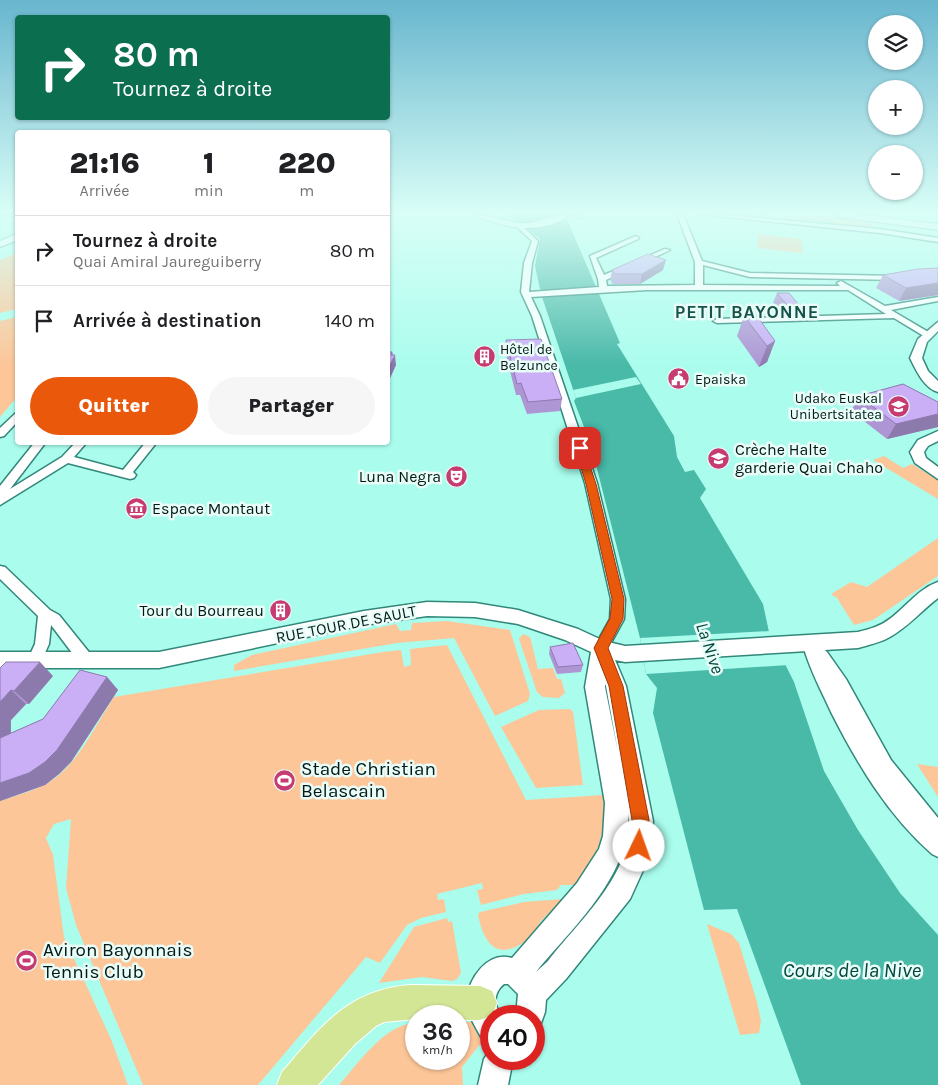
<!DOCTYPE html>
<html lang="fr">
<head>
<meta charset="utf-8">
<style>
  body { margin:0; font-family:Karla,sans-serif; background:#f6f6f6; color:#202124; height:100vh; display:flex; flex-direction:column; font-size:19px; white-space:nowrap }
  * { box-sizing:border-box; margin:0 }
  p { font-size:16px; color:#757577 }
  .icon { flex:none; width:28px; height:28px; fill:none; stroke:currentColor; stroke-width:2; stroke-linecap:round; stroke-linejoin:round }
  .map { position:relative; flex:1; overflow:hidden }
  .panel { position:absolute; left:15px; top:130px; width:375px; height:315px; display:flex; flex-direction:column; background:#fff; border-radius:5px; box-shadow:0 1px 4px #0004 }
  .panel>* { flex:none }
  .top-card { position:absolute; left:15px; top:15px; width:375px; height:105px; border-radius:5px; box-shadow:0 1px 4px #0004; background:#0b6e4f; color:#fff; overflow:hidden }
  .fabs { position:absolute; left:868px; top:15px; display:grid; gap:10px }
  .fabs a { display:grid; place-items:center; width:55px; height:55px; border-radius:50%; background:#fff; box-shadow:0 1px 4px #0004; font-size:25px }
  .speed { position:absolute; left:405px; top:1005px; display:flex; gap:10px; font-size:25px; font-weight:700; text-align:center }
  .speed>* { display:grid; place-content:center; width:65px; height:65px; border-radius:50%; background:#fff; box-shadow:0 1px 4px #0004; line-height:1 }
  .speed small { font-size:12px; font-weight:400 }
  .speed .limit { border:8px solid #d22; background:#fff; color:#111 }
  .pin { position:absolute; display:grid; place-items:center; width:42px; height:42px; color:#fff; margin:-21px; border-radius:10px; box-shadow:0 2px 8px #0006 }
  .me { position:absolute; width:55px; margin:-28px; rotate:3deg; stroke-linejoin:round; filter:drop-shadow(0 0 4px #0008) }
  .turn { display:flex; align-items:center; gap:18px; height:105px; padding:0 15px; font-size:22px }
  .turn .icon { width:65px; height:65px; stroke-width:2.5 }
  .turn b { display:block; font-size:35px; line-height:42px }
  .eta { display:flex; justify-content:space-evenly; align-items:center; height:85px; text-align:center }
  .eta b { font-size:30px; font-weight:800; line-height:35px }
  .action { display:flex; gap:10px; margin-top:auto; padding:10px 15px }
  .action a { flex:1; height:58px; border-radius:30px; background:#ea580c; color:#fff; font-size:20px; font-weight:800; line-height:58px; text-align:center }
  .action a+a { background:#f6f6f6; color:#202124 }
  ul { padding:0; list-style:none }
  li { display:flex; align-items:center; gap:15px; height:70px; padding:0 15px; border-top:1px solid #e0e0e0 }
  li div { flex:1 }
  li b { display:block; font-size:19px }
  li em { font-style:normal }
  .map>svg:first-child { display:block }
  .green { fill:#fcc698 }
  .water { fill:#49b9a8 }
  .pier { fill:#aafded }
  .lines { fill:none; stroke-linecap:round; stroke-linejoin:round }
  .minor-casing { stroke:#32877a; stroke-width:3 }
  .tertiary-casing { stroke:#32877a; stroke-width:3 }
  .secondary-casing { stroke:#32877a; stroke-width:2 }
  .primary-casing { stroke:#fff; stroke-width:2 }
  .minor { fill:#fff; fill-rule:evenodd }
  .tertiary { fill:#fff; fill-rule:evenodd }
  .secondary { fill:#fff; fill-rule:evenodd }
  .primary { fill:#d3e696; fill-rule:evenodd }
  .wall { fill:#ae96d4 }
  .shaded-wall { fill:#8d7aad }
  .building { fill:#caaff7; stroke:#8d7aad }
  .route { fill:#ea580c; stroke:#983908 }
  .labels { text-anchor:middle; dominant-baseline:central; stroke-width:5; stroke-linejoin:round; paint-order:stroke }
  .far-poi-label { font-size:14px; fill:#021916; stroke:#e9fcf8; text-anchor:start }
  .poi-label { font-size:16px; fill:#021916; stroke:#e9fcf8; text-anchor:start }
  .street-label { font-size:16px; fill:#021916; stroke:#e9fcf8 }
  .far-district-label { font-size:18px; font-weight:bold; letter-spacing:1px; fill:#16534a; stroke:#e9fcf8 }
  .water-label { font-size:18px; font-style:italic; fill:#00473f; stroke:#e9fcf8 }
  .near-poi-label { font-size:19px; fill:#021916; stroke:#e9fcf8; text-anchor:start }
  .near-water-label { font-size:21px; font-style:italic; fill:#00473f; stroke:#e9fcf8 }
</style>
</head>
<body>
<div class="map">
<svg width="938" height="1085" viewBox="0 0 938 1085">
  <rect width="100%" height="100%" fill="#aafded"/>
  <g class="green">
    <polygon points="747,214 826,214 867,219 871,221 873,227"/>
    <polygon points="758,234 801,239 803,253 758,248"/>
    <polygon points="17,253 17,309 0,313 0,260"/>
    <polygon points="17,317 17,397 0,417 0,321"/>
    <polygon points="884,456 903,468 912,464 938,480 938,499 873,460"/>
    <polygon points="938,538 938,576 873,620 854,625 837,598 831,594 851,582 867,587"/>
    <polygon points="447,621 510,630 530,694 528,701 495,716 454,638 397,643 234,671 234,665 252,655 396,624 400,631 411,630 412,623"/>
    <polygon points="523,634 530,637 538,669 553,668 557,679 561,679 565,693 559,698 543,697 537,692 519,639"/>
    <path d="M 447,645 L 526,800 L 603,795 C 607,833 599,856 574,885 L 561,885 L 557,890 L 524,894 L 481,905 L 477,890 L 483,889 L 482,883 L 437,894 L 438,900 L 444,899 L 446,912 L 421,918 L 407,925 L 380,963 L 366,957 L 258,1085 L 143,1085 L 76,925 L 66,888 L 71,819 L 54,824 L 46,838 L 53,855 L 64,937 L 111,1039 L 128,1085 L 0,1085 L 0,801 C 14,796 31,792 44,785 C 76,769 95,726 114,697 L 383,652 L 401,650 L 404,667 L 411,665 L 410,649 Z"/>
    <polygon points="570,709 573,712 583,785 536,788 501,727 539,710"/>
    <polygon points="917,764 938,767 938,797"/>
    <path d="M 563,899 L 539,923 L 542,927 C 513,956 488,963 478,915 L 480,912 L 524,902 Z"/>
    <polygon points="447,918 448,922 452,921 461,973 457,979 452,981 422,977 379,983 414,927"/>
    <polygon points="707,924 731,934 739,943 757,1002 761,1021 759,1033 740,1035"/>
    <path d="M 459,1022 L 475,1022 L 481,1043 L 462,1067 L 463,1085 L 339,1085 C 358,1064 385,1023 416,1023 L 416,1059 L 459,1059 Z"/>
  </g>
  <polygon class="water" points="508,214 564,214 566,217 620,343 617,344 674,436 677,457 685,472 694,470 706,489 700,498 763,604 769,632 794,682 824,771 858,830 900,893 938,935 938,1085 801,1085 737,909 704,910 653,713 657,688 646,674 640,638 591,445 574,401 576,398 542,297 545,297 543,290 540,289 535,266 540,239"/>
  <g class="pier">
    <polygon points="636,377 641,384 576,398 573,390"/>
    <polygon points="771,631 788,665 646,674 640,638"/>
  </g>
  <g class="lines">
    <defs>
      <g id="minor">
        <polygon points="2,214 18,214 18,217"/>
        <polygon points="573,214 581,214 584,216 581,218"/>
        <polygon points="677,214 683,214 702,261 750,273 897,276 901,278 897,280 750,277 703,265 703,285 840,286 837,283 841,281 885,306 938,297 938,301 891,310 930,333 930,337 927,338 894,318 717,323 713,321 717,319 886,314 848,290 647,290 531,297 540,316 597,483 625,599 624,619 606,652 601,654 596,652 594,648 610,619 611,599 585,483 532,316 521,292 524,263 532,241 517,227 522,226 538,241 532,263 529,292 599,287 598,279 590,256 636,236 639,238 638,239 596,258 604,275 665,249 670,250 606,280 607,286 695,285 695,262"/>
        <polygon points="697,214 717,214 880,229 938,238 938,242 880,233"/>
        <polygon points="18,411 18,421 4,436 0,437 0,428"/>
        <polygon points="35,442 46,442 10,489 62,457 76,442 87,442 74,457 123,470 146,442 157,442 133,472 136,475 134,478 130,479 68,463 0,505 0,486"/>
        <polygon points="0,566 5,567 50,610 59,615 92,656 94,661 92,666 87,667 82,666 51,625 49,644 39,666 34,667 29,666 27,661 35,644 38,616 0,579"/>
        <path d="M 810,639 L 815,641 L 827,652 L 846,679 L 891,760 L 938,818 L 938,857 L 932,854 C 887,814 858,765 831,712 C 821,690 809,668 803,645 L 805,641 Z"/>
      </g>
      <g id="tertiary">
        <path d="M 938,322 L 938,331 L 927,342 L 922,358 L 928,371 L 938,381 L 938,392 C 924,388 916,370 910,358 L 918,339 Z"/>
        <polygon points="938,431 938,441 928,446 924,452 926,458 938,467 938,479 915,463 910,452 918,440"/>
        <path d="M 938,582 L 938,598 C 921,611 907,628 888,638 C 879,643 868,645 858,648 L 625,662 L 615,660 L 626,686 L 653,821 L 651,846 L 645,866 L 630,899 L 566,979 L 546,1000 L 545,1012 L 540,1026 L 534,1028 L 534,1016 L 516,1016 L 518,994 L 508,984 L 504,984 C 493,993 494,1005 501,1016 L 491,1016 L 491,1041 L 481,1037 C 475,1026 467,1014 467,1001 C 468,978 488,951 512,958 L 577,883 L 599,849 L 603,836 L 605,803 L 585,687 L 591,652 L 565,640 L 518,624 L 475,617 L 427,616 L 364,625 L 159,668 L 0,668 L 0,652 L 159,652 L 364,611 L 427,602 L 475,603 L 518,610 L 578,629 L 604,641 L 625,646 L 858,632 C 870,629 881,626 891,618 C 907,606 918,589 938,582 ZM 605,684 L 606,686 L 618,752 L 605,687 ZM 628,814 C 638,869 579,921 548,961 L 536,972 C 572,928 631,876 628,814 Z"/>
        <polygon points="491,1048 491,1059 513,1059 508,1085 478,1085 484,1059"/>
      </g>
      <g id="secondary">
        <path d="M 473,214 C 491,214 506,223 524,223 C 540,223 554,213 570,214 C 549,233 515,230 490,221 C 484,220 477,218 473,214 Z"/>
        <polygon points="835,214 857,214 938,224 938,230 839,217"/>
        <polygon points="18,233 18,240 0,247 0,241"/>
      </g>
      <path id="primary" d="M 411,985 L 480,986 L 492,991 L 497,1003 L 492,1015 L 480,1020 L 459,1020 L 459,1016 L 416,1016 L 416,1019 L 384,1022 L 376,1026 L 355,1044 L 318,1085 L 277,1085 L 282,1072 L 290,1063 C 325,1021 353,989 411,985 Z"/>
    </defs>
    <use href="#minor" class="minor-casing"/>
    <use href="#tertiary" class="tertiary-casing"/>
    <use href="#secondary" class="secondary-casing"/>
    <use href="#primary" class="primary-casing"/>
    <use href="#minor" class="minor"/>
    <use href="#tertiary" class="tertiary"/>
    <use href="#secondary" class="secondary"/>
    <use href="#primary" class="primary"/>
  </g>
  <g class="wall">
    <polygon points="938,268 938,295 899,301 876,288 883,275"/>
    <polygon points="612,270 663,270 640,284 613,284 610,280"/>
    <polygon points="777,293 798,304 794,314 783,315 773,303"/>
    <polygon points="744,316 775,341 767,362 759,367 737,336"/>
    <polygon points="506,340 562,399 560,411 527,414 520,395 516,395 505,351"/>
    <polygon points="388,352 392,352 396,365 390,378 388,378"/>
    <polygon points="859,396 938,402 938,427 887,439 851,411"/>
    <polygon points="550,647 583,665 581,672 557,674 549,654"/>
    <polygon points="0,668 53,676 29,704 26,704 11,720 11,733 43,719 107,677 118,690 71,762 59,774 45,785 0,801"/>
  </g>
  <g class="shaded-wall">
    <polygon points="666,260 663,270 640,284 642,274"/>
    <polygon points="938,283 938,295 899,301 906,288"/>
    <polygon points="775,341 767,362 759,367 767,346"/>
    <polygon points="392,352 393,359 395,355 396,365 390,378 389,367 391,355"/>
    <polygon points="938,414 938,427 887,439 896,424"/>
    <polygon points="40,662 53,676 29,704 14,691"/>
    <polygon points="107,677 118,690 71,762 59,774 45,785 0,801 0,783"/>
    <polygon points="11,690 26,704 11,720 10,753 0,745 0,702"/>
  </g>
  <g class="building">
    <polygon points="648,254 666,260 642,274 615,274 612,270"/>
    <polygon points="938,268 938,283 906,288 883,275 918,269"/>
    <polygon points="777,293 789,293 798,304 787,305"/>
    <polygon points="744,316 757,316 775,341 767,346"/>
    <polygon points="541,339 562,399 528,402 521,383 517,384 506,340"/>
    <polygon points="388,352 392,352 391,355 395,355 389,367 388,367"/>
    <polygon points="903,384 938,402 938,414 896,424 859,396"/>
    <polygon points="573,643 583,665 558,667 550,647"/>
    <polygon points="6,662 40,662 14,691 11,690 0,702 0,668"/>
    <polygon points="80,670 107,677 57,750 45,762 29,773 0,783 0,738 43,719"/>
  </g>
  <linearGradient id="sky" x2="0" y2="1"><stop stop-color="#68b6ce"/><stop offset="0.58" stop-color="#d9fef7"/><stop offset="1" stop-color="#d9fef7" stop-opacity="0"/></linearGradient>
  <rect width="938" height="366" fill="url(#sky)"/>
  <polygon class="route" points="580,445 584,448 596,484 624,599 623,619 608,648 623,686 649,820 647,846 645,852 639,854 633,852 631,846 632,820 609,686 594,648 610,618 612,599 586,484 575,448"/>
  <defs>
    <symbol id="building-disc" viewBox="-11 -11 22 22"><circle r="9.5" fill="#c63b70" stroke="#e9fcf8"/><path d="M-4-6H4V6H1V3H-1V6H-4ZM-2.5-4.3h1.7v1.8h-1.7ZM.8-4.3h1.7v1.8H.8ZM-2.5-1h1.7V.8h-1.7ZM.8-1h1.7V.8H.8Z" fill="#fff"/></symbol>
    <symbol id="civic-disc" viewBox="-11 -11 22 22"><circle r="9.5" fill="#c63b70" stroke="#e9fcf8"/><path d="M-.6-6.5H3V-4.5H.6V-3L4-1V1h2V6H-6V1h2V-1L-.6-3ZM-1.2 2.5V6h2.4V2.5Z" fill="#fff"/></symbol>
    <symbol id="university-disc" viewBox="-11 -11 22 22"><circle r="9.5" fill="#c63b70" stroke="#e9fcf8"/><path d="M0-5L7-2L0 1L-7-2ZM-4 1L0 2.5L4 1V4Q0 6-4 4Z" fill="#fff"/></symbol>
    <symbol id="school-disc" viewBox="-11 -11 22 22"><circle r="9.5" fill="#c63b70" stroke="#e9fcf8"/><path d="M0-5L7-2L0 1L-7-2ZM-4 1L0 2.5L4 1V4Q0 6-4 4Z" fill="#fff"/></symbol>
    <symbol id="theatre-disc" viewBox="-11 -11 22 22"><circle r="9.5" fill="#c63b70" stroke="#e9fcf8"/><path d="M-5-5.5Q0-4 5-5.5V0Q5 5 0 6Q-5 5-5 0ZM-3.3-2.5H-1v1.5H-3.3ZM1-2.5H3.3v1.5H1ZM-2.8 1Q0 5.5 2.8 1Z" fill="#fff"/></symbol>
    <symbol id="museum-disc" viewBox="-11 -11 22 22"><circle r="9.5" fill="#c63b70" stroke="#e9fcf8"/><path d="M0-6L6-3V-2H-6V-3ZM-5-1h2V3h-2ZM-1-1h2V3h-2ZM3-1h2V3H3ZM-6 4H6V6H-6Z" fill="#fff"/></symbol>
    <symbol id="stadium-disc" viewBox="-11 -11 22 22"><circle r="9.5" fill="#c63b70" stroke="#e9fcf8"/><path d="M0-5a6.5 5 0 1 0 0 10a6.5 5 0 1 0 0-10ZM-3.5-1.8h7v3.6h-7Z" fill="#fff"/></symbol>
  </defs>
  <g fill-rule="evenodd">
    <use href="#building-disc" x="472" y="344" width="25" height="25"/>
    <use href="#civic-disc" x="666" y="366" width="25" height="25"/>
    <use href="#university-disc" x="886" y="394" width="25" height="25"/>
    <use href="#school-disc" x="706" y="446" width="25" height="25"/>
    <use href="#theatre-disc" x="444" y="464" width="25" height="25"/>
    <use href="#museum-disc" x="124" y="496" width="25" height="25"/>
    <use href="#building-disc" x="268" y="598" width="25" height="25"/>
    <use href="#stadium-disc" x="272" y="768" width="25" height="25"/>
    <use href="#stadium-disc" x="14" y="948" width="25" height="25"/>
  </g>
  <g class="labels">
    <g class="far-poi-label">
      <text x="500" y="349">Hôtel de<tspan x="500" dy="16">Belzunce</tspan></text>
      <text x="695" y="379">Epaiska</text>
      <text x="882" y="398" text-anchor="end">Udako Euskal<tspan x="882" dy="16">Unibertsitatea</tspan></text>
    </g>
    <g class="poi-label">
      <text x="735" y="449">Crèche Halte<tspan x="735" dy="18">garderie Quai Chaho</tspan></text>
      <text x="441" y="476" text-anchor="end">Luna Negra</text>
      <text x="152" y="508">Espace Montaut</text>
      <text x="264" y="610" text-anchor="end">Tour du Bourreau</text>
    </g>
    <g class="street-label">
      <text transform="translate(346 624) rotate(-11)">RUE TOUR DE SAULT</text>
    </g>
    <g class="far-district-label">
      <text x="747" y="312">PETIT BAYONNE</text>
    </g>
    <g class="water-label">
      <text transform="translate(710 648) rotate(71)">La Nive</text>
    </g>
    <g class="near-poi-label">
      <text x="301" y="769">Stade Christian<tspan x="301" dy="22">Belascain</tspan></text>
      <text x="43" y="950">Aviron Bayonnais<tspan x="43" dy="22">Tennis Club</tspan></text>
    </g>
    <g class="near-water-label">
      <text x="852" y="970">Cours de la Nive</text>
    </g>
  </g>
</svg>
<div class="fabs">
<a><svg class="icon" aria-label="layers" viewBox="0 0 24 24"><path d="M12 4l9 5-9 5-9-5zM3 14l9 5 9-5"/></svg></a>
<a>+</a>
<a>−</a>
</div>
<div class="speed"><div>36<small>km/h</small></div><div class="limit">40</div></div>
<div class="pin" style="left:580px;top:448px;background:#d93025"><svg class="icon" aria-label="arrive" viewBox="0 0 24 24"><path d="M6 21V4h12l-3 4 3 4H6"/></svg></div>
<svg class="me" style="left:639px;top:846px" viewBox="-20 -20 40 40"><circle r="19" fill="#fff"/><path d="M0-13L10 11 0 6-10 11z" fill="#ea580c"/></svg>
<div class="top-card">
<div class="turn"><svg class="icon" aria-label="right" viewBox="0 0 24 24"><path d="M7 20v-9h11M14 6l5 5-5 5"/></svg><div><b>80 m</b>Tournez à droite</div></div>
</div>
<section class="panel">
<div class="eta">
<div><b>21:16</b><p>Arrivée</p></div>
<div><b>1</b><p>min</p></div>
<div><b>220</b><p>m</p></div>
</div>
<ul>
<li><svg class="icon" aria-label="right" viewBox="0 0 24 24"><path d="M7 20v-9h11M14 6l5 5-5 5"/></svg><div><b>Tournez à droite</b><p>Quai Amiral Jaureguiberry</p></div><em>80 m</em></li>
<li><svg class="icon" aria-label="arrive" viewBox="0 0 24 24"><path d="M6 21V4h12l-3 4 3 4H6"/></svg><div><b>Arrivée à destination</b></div><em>140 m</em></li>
</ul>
<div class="action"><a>Quitter</a><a>Partager</a></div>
</section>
</div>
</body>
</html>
